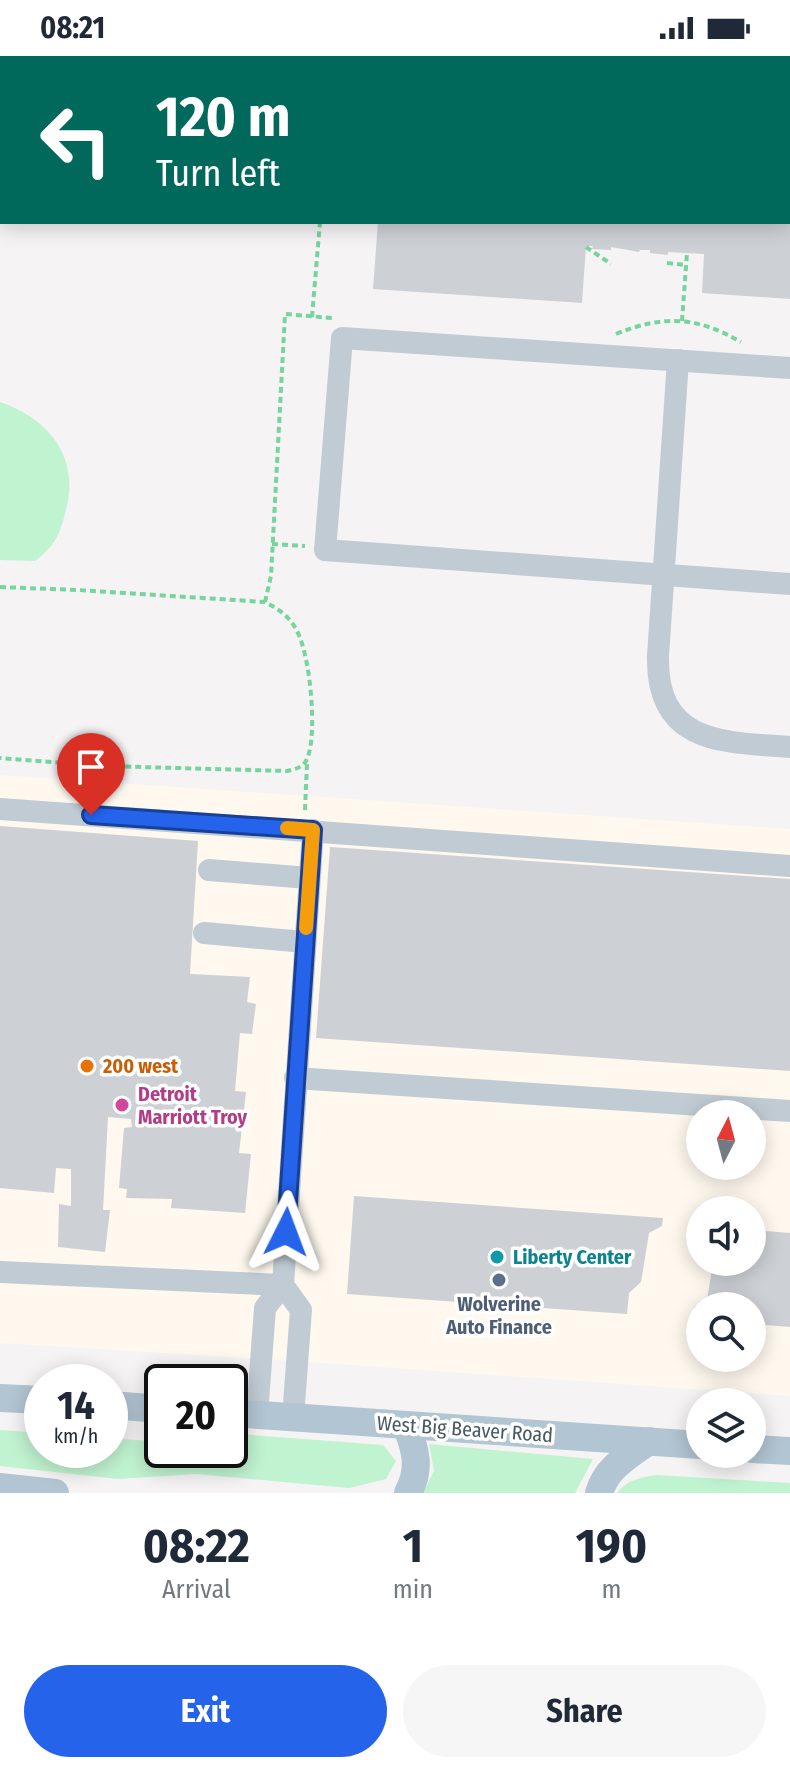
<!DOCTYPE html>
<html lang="en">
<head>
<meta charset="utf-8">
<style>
  body { margin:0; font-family:"Fira Sans Condensed",sans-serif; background:#f6f6f7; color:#1f2937; height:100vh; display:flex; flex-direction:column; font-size:30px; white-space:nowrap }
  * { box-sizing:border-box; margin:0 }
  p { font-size:26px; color:#747a83 }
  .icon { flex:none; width:44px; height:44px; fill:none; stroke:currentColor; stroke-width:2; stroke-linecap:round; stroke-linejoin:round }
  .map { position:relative; height:1437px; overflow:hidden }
  .panel { display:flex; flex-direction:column; background:#fff; flex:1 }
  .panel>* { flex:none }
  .guide { position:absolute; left:0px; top:0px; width:790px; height:168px; box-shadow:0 4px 20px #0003; background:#00695c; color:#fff; overflow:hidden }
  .needle { width:52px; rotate:6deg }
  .buttons { position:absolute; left:686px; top:1044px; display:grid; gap:16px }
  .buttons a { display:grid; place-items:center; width:80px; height:80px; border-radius:50%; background:#fff; box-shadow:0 4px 20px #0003; font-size:40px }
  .speed { position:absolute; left:24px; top:1308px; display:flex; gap:16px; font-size:40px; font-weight:700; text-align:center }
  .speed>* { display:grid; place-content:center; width:104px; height:104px; border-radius:50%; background:#fff; box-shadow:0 4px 20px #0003; line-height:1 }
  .speed small { font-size:20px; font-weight:400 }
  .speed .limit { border:4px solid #111; border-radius:12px; background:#fff; color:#111 }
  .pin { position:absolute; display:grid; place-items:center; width:68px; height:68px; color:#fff; margin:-82px -34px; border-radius:50% 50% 50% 0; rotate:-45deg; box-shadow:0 0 8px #0007 }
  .pin .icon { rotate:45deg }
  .me { position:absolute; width:88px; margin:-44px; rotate:3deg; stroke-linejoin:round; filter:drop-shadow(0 0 6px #0008) }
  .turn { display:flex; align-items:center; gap:28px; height:168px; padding:0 24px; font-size:36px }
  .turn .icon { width:104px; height:104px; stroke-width:2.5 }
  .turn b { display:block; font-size:56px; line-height:68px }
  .eta { display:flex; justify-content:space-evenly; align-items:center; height:136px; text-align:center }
  .eta b { font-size:48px; font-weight:700; line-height:56px }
  .action { display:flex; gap:16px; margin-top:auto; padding:16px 24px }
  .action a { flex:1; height:92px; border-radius:48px; background:#2563eb; color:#fff; font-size:32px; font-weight:700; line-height:92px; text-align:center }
  .action a+a { background:#f6f6f7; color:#1f2937 }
  .status { display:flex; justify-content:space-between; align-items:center; height:56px; padding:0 40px; background:#fff; direction:ltr }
  .status svg { height:22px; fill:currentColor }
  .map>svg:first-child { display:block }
  .commercial { fill:#fef8ee; fill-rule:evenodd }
  .green { fill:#c0f3d0 }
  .building { fill:#cdd0d5 }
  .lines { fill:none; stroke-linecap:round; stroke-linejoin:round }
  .path { stroke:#76d49e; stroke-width:4; stroke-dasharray:6 4; stroke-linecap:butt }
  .minor { stroke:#c0cbd3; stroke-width:22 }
  .major { stroke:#b1c5d2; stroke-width:28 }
  .route-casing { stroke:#184099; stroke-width:20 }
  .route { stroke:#2563eb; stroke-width:14 }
  .slow { stroke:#f59e0b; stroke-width:14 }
  .food-dot { fill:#e8710a; stroke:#fff; stroke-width:3 }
  .hotel-dot { fill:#d1479c; stroke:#fff; stroke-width:3 }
  .culture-dot { fill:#0f9aa8; stroke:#fff; stroke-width:3 }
  .service-dot { fill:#5c6f8a; stroke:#fff; stroke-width:3 }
  .labels { text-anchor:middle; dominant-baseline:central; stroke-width:7; stroke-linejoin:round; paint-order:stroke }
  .food-label { font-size:20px; font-weight:bold; fill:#c56008; stroke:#fff; text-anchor:start }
  .hotel-label { font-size:20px; font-weight:bold; fill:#b23c85; stroke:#fff; text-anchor:start }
  .culture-label { font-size:20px; font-weight:bold; fill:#0d838f; stroke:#fff; text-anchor:start }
  .service-label { font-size:20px; font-weight:bold; fill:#4e5e75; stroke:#fff }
  .street-label { font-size:20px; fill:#495862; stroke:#fff }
</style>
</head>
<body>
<div class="status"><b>08:21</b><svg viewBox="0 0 49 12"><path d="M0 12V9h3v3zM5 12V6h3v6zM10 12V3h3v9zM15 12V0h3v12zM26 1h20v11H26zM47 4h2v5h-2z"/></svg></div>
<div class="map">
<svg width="790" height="1437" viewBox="0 0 790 1437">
  <rect width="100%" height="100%" fill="#f5f3f3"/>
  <path class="commercial" d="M 0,719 L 790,773 L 790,1340 L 308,1306 L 0,1287 ZM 700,1058 L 752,1058 L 752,1110 L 700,1110 ZM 700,1154 L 752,1154 L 752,1206 L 700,1206 ZM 700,1250 L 752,1250 L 752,1302 L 700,1302 Z"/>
  <g class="green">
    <path d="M 0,346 C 49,363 80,401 66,454 C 60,478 55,490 35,505 L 0,504 Z"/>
    <polygon points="0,1374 42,1377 42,1394 110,1394 110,1382 162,1386 162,1394 230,1394 230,1378 238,1378 383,1389 396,1405 386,1423 349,1432 196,1418 118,1423 0,1410"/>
    <polygon points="429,1388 593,1403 575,1437 423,1437 434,1415"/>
    <path d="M 657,1419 L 790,1427 L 790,1437 L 617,1437 C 626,1424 642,1421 657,1419 Z"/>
  </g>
  <g class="building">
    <polygon points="378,166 790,166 790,243 702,237 704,198 668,196 668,199 650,197 650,194 640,194 639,196 611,191 611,194 592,193 593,190 586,190 582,247 373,233"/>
    <polygon points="0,770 198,785 190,918 250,921 247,946 256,948 252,978 240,977 235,1035 246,1036 239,1097 251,1098 245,1157 171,1152 172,1143 126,1142 127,1133 119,1132 124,1072 132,1071 131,1063 108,1061 103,1154 110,1154 105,1196 58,1191 59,1148 71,1150 71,1113 56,1112 54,1137 0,1132"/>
    <polygon points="330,791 790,823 790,1015 316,982"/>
    <polygon points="354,1140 663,1162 662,1170 649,1177 641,1226 629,1237 627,1258 347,1238"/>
    <polygon points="752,1174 790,1177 790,1271 752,1268 752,1250 700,1250 700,1264 693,1264 694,1251 707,1244 713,1206 752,1206"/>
  </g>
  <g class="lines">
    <g class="path">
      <polyline points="431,0 431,1"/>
      <polyline points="332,2 332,0"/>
      <polyline points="390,2 390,0"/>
      <polyline points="614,2 614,0"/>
      <polyline points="701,2 701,0"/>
      <polyline points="586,191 611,208"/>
      <polyline points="667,207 686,209"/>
      <polyline points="312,261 320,166"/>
      <polyline points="682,265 687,197"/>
      <path d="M 616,278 C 663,259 696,260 741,286"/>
      <polyline points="272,488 305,490"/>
      <path d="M 0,531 L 78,534 L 265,546 C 279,553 290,561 297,575 C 310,599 318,678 307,703 C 303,712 295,713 287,715 L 104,710 L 0,702"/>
      <polyline points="265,546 271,520 285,258 332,262"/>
      <polyline points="305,754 307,707"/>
    </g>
    <g class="minor">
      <path d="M 678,304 L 658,600 C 656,688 722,686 790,691"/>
      <polyline points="790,312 342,282 325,494 790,528"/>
      <polyline points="0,753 790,810"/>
      <polyline points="209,814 309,822"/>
      <polyline points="204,877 305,886"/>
      <polyline points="295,1022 790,1055"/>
      <polyline points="0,1216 283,1229 313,774"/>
      <polyline points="257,1359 265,1252 283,1229 301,1254 293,1361"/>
    </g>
    <g class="major">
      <polyline points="0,1342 42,1344"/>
      <polyline points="110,1349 162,1353"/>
      <polyline points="230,1357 700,1389"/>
      <path d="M 406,1369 C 416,1394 421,1413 408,1437"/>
      <polyline points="752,1393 790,1395"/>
      <polyline points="0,1431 55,1437"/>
      <path d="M 599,1437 C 606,1412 629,1399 649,1385"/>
    </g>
  </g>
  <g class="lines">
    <defs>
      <polyline id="route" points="91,759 313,774 286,1176"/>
    </defs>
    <use href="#route" class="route-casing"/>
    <use href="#route" class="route"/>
    <polyline class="slow" points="287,772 313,774 306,872"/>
  </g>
  <circle class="food-dot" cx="87" cy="1010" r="8"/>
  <circle class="hotel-dot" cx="122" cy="1049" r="8"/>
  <circle class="culture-dot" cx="497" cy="1201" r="8"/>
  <circle class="service-dot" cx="499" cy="1224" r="8"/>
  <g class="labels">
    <g class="food-label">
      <text x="103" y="1010">200 west</text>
    </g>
    <g class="hotel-label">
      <text x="138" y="1038">Detroit<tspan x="138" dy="23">Marriott Troy</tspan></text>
    </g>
    <g class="culture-label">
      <text x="513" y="1201">Liberty Center</text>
    </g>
    <g class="service-label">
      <text x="499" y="1248">Wolverine<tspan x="499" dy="23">Auto Finance</tspan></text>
    </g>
    <g class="street-label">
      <text transform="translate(465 1373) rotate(4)">West Big Beaver Road</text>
    </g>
  </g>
</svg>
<div class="buttons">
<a><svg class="needle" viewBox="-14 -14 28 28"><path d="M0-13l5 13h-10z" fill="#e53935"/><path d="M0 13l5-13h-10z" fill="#747a83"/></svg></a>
<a><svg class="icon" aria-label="sound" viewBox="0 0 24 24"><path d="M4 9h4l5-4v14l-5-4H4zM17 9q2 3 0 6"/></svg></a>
<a><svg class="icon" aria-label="search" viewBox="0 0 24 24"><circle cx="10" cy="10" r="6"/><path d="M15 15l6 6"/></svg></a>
<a><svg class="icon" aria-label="layers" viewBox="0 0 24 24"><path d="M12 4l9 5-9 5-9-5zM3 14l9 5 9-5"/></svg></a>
</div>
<div class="speed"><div>14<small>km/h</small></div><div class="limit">20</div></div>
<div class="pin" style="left:91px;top:759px;background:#d93025"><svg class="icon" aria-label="arrive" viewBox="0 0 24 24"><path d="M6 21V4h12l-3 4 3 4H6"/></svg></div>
<svg class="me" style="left:286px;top:1176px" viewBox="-20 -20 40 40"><path d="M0-17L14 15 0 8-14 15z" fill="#2563eb" stroke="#fff" stroke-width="4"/></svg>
<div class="guide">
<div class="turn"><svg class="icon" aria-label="left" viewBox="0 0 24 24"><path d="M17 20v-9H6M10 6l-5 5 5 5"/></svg><div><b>120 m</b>Turn left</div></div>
</div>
</div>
<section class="panel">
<div class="eta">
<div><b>08:22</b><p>Arrival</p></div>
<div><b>1</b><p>min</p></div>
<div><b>190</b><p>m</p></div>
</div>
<div class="action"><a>Exit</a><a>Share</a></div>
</section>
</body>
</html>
